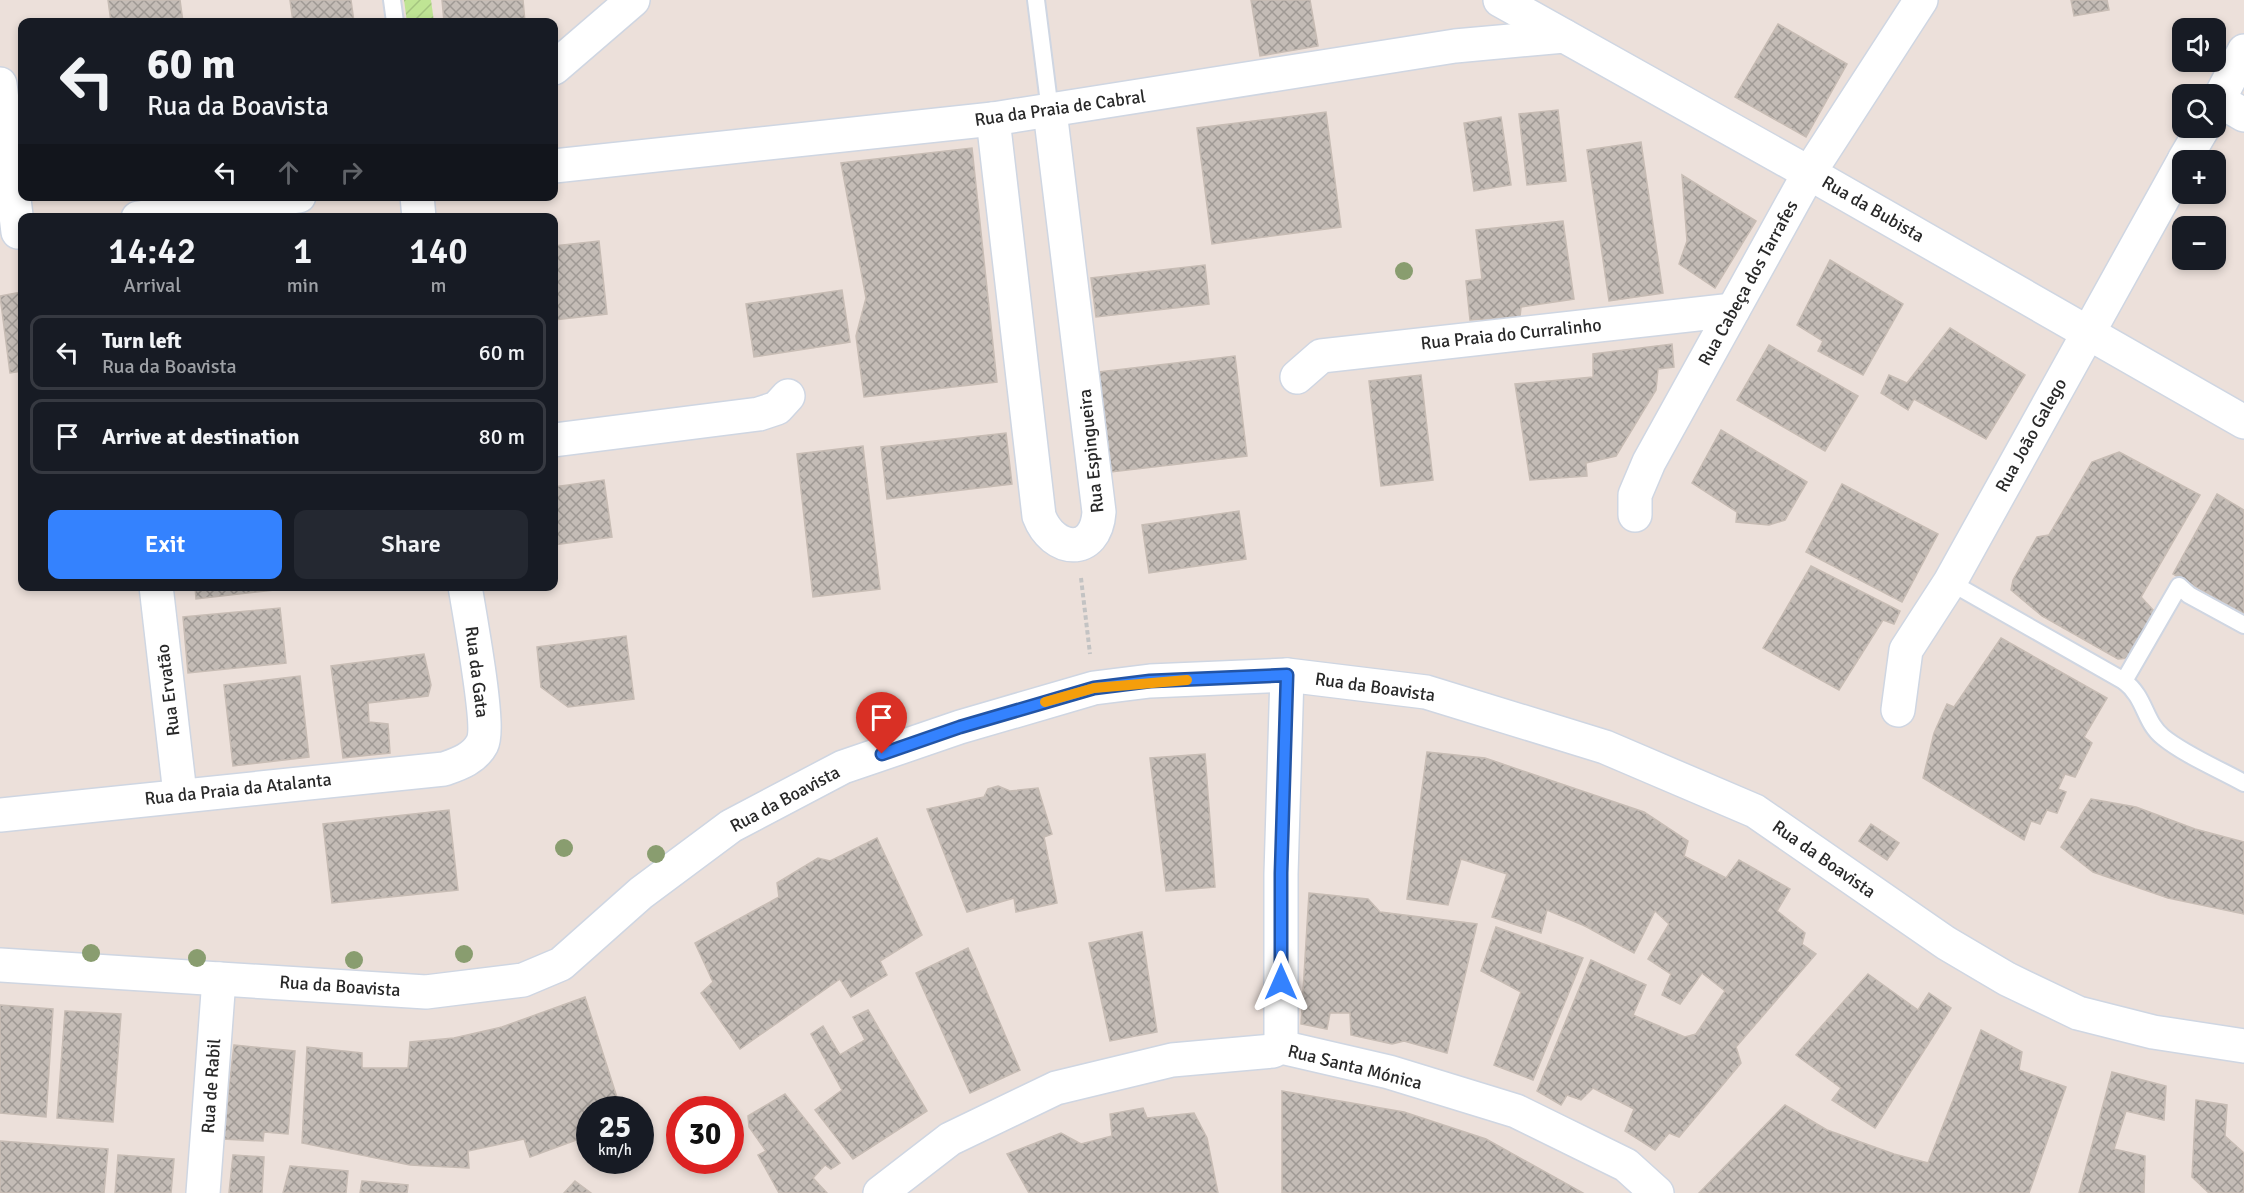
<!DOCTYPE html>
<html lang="en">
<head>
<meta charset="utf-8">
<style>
  body { margin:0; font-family:Signika,sans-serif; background:#242831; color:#f1f3f6; height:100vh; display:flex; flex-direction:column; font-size:22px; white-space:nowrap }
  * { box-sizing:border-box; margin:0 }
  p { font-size:20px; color:#9ea1a6 }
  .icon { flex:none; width:33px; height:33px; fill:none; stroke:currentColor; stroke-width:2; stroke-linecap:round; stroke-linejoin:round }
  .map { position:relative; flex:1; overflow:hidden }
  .side { position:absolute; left:18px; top:213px; width:540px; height:378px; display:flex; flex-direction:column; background:#171b24; border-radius:12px; box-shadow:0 3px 9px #0003 }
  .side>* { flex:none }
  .top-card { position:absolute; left:18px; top:18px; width:540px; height:183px; border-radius:12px; box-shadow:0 3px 9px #0003; background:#171b24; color:#f1f3f6; overflow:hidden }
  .controls { position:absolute; left:2172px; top:18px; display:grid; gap:12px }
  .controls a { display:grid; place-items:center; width:54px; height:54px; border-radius:12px; background:#171b24; box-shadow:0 3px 9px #0003; font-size:30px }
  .speed { position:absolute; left:576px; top:1096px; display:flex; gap:12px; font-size:30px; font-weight:700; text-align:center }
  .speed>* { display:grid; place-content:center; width:78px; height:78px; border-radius:50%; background:#171b24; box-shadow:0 3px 9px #0003; line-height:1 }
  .speed small { font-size:15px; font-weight:400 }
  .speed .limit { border:9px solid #d22; background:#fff; color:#111 }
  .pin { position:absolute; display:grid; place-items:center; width:51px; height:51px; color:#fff; margin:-62px -26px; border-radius:50% 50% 50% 0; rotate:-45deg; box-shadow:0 0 6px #0007 }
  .pin .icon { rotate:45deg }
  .me { position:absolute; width:66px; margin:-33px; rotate:0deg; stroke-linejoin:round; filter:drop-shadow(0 0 4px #0008) }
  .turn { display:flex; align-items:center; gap:21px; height:126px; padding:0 30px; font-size:27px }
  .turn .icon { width:78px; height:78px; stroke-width:2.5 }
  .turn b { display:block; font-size:42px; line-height:51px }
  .lanes { display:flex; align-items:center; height:57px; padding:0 30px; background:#0003; justify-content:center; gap:30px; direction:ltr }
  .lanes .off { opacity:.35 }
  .eta { display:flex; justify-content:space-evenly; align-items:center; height:102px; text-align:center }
  .eta b { font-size:36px; font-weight:600; line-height:42px }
  .primary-button { display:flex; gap:12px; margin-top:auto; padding:12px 30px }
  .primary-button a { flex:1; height:69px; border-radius:12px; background:#3482fe; color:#fff; font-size:24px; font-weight:600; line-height:69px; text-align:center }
  .primary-button a+a { background:#242831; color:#f1f3f6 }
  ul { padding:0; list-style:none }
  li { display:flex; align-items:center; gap:18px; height:75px; margin:0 12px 9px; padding:0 18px; border:3px solid #363941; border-radius:12px }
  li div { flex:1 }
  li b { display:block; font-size:22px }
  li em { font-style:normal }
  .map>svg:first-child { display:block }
  .garden { fill:url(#garden-furrows) }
  .building { fill:url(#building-cross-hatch); stroke:#c7bcb4; stroke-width:1.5 }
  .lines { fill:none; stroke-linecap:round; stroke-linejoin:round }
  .lane-casing { stroke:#cfd6e2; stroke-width:20 }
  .street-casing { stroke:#cfd6e2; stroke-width:36 }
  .path { stroke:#c3c3c3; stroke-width:4; stroke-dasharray:4.5 3; stroke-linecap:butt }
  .lane { stroke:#fff; stroke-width:16 }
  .street { stroke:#fff; stroke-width:33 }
  .tree { fill:#899d6f }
  .route-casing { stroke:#2254a5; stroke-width:15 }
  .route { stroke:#3482fe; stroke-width:10 }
  .slow { stroke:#f59e0b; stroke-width:10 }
  .labels { text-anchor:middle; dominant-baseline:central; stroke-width:5; stroke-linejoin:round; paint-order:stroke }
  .street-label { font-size:18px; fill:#292929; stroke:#fff }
</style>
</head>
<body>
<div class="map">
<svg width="2244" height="1193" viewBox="0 0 2244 1193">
  <defs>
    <pattern id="garden-furrows" width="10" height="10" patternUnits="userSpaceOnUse" patternTransform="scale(1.5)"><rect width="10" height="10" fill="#bfe494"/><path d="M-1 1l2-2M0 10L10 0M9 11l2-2" fill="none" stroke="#a4c480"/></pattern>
    <pattern id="building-cross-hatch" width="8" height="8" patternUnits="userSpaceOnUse" patternTransform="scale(1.5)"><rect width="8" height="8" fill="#c4bcb6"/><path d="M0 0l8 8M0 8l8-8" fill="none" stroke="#9f9994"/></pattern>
  </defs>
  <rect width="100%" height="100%" fill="#ece0da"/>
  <polygon class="garden" points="404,0 431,0 434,22 407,22"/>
  <g class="building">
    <polygon points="108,0 180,0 183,22 111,22"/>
    <polygon points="290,0 351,0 354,22 293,22"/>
    <polygon points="442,0 523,0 525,22 444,22"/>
    <polygon points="1251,0 1310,0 1318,46 1260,56"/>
    <polygon points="2071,0 2107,0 2109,10 2074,16"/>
    <polygon points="1778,24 1847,64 1806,137 1735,97"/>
    <polygon points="1558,110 1566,181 1527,185 1519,114"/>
    <polygon points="1326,112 1341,227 1212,244 1197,128"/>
    <polygon points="1501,117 1511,185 1474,191 1464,123"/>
    <polygon points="1641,142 1663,293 1609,301 1587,150"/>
    <polygon points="972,148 997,382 864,397 856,336 866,298 841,163"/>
    <polygon points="1682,175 1756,221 1715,288 1679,264 1687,241"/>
    <polygon points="1563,221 1574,299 1521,307 1520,317 1470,320 1466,281 1482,279 1476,230"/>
    <polygon points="599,241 607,314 554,320 554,246"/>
    <polygon points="1830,260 1903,304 1863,375 1818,351 1823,341 1797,325"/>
    <polygon points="1205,265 1209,304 1096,317 1091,278"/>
    <polygon points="842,290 850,342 754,357 746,304"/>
    <polygon points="22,292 22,371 10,373 0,296"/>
    <polygon points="1950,328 2025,375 1986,439 1914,399 1908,410 1881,393 1889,375 1907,383"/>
    <polygon points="1672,344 1674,367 1658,369 1656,390 1616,456 1586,463 1587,476 1530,480 1515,384 1593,377 1593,354"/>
    <polygon points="1769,345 1858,396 1825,451 1737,400"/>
    <polygon points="1235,356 1247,456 1111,472 1099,372"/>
    <polygon points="1421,375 1433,480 1381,486 1369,381"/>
    <polygon points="1721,430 1807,482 1785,520 1769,525 1736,522 1737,512 1692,483"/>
    <polygon points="1006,433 1012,484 887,499 881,447"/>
    <polygon points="863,446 880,589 813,597 797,454"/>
    <polygon points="2119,452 2200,495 2141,597 2156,613 2129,658 2118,659 2042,616 2011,590 2013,580 2037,537 2049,535 2092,462"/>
    <polygon points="604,480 612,537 554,545 554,487"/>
    <polygon points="1842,484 1938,534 1902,602 1806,552"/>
    <polygon points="2217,494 2244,510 2244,614 2173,574"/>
    <polygon points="1239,511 1246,559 1149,573 1142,525"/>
    <polygon points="1811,566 1900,611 1894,624 1883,620 1839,690 1763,648"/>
    <polygon points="195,586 282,586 283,589 196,599"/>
    <polygon points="280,608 286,663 188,673 183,617"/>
    <polygon points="626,636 634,699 568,707 541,687 537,647"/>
    <polygon points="2001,638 2107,698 2084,737 2092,743 2075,777 2065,774 2058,789 2066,792 2057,813 2047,810 2040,824 2031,821 2024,840 1923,778 1934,733 1947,704 1954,707"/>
    <polygon points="424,654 431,685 428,696 368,703 369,722 388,724 390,753 343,758 331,666"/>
    <polygon points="300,676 309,757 233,766 224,685"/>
    <polygon points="1427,752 1485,758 1644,812 1688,841 1684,856 1726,878 1739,860 1790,889 1777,911 1805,933 1802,944 1816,954 1736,1047 1741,1063 1679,1137 1669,1133 1655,1150 1625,1131 1634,1109 1593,1088 1581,1100 1567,1095 1561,1105 1537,1091 1591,960 1646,985 1633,1015 1685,1037 1696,1034 1725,991 1702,973 1680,1004 1662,995 1671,974 1648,959 1669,924 1655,911 1634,953 1585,926 1547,910 1541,933 1492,917 1507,874 1461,859 1448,905 1407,899"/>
    <polygon points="1205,754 1215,887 1166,891 1150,758"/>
    <polygon points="998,786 1010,791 1038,788 1052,834 1044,837 1057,903 1016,912 1014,898 967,912 927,809 984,797 988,789"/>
    <polygon points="2091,799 2136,807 2195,829 2244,842 2244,914 2168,898 2093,872 2061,847"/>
    <polygon points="449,810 458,890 332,903 323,824"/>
    <polygon points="1871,824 1899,843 1887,860 1859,841"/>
    <polygon points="877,838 922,935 880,961 887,975 851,997 840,979 740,1049 701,993 713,982 695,943 779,897 777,883 818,858 830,861"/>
    <polygon points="1309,893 1368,899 1380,912 1477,924 1447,1053 1404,1041 1392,1044 1351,1035 1350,1013 1330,1013 1327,1029 1301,1024"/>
    <polygon points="1496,927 1583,958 1533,1080 1494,1065 1521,992 1481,971"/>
    <polygon points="1142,932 1157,1032 1110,1041 1089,943"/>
    <polygon points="968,948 1020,1070 970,1093 916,973"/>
    <polygon points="1868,974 1918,1010 1929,993 1951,1008 1875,1128 1832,1100 1841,1088 1796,1055"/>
    <polygon points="585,997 621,1110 590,1110 590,1135 530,1157 524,1139 468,1151 469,1168 410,1165 302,1143 307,1047 362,1053 362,1068 408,1068 410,1042 454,1038 502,1027"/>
    <polygon points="0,1005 53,1009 46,1117 0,1113"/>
    <polygon points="868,1010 927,1111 853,1159 815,1110 842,1090 811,1034 823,1026 840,1055 865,1040 853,1017"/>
    <polygon points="65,1011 121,1014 113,1122 57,1118"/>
    <polygon points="1981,1030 2022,1052 2019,1070 2066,1087 2029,1193 1699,1193 1785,1105 1827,1130 1894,1154 1928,1163"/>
    <polygon points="234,1045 295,1051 288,1134 264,1132 263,1141 223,1139"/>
    <polygon points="2112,1072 2166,1086 2164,1120 2126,1111 2114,1149 2145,1156 2144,1193 2079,1193"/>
    <polygon points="1282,1091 1404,1112 1486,1139 1583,1193 1282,1193"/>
    <polygon points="785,1094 840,1163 831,1169 825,1165 813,1178 827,1193 779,1193 758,1155 766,1151 749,1127 748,1116"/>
    <polygon points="2196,1100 2227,1105 2225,1136 2244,1153 2244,1193 2209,1193 2192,1177"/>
    <polygon points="1143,1108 1147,1118 1194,1113 1207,1138 1218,1193 1029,1193 1007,1154 1061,1133 1081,1144 1112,1136 1110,1114"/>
    <polygon points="0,1141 108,1149 104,1193 0,1193"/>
    <polygon points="118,1155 174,1159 171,1193 115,1193"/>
    <polygon points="233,1155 264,1157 262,1193 229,1193"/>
    <polygon points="290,1166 348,1171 346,1193 283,1193"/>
    <polygon points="362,1181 408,1185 407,1193 360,1193"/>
    <polygon points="575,1181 591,1193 564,1193"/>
  </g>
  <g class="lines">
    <defs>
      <g id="lane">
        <polyline points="392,0 395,22"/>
        <polyline points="1036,0 1050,111"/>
        <path d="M 1950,582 L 2124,681 C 2146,698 2144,722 2163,737 C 2185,755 2219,769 2244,783"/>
        <polyline points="2124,681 2179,586 2189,595 2244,625"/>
      </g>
      <g id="street">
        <polyline points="1500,0 1809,173 2244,422"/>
        <polyline points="554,68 633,0"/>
        <polyline points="0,84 18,232"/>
        <polyline points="2218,100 2244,115"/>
        <polyline points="2216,105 2244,51"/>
        <path d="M 993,119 L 1039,516 C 1053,553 1096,557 1099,512 L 1050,111"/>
        <polyline points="2184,160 2203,128"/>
        <polyline points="554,166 993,119 1455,46 1564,36"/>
        <polyline points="417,196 419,218"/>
        <polyline points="138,218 299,196"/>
        <polyline points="1297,377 1321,356 1733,310"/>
        <polyline points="554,440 759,414 777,408 788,396"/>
        <polyline points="1635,515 1635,495 1649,462 1809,173 1921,0"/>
        <polyline points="156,586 180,794"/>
        <polyline points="1898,710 1906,650 1950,582 2182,164"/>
        <path d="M 0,815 L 444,769 C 458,764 474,759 482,744 C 491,727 469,612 465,586"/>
        <polyline points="0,965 426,992 523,980 561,964 641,893 731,826 843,767 960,727 1094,688 1150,681 1287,675 1426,692 1605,747 1755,811 1946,943 2007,979 2078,1013 2153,1032 2244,1046"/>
        <polyline points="1281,1047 1281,874 1287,675"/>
        <polyline points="203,1193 219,979"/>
        <polyline points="880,1193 950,1139 1056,1088 1172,1060 1273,1051 1281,1047 1389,1072 1516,1111 1626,1165 1657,1193"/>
      </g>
    </defs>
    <use href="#lane" class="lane-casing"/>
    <use href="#street" class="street-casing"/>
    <polyline class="path" points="1081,578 1090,654"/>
    <use href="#lane" class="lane"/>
    <use href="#street" class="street"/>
  </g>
  <g class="tree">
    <circle cx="1404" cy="271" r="9"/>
    <circle cx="564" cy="848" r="9"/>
    <circle cx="656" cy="854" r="9"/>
    <circle cx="91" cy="953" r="9"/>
    <circle cx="464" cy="954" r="9"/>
    <circle cx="197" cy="958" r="9"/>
    <circle cx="354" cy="960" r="9"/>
  </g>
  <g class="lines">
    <defs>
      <polyline id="route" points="882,754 960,727 1094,688 1150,681 1287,675 1281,873 1281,982"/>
    </defs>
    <use href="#route" class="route-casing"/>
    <use href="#route" class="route"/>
    <polyline class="slow" points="1045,702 1094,688 1187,680"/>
  </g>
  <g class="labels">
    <g class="street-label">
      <text transform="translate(1060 108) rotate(-8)">Rua da Praia de Cabral</text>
      <text transform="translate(1873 209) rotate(30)">Rua da Bubista</text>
      <text transform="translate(1748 283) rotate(-61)">Rua Cabeça dos Tarrafes</text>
      <text transform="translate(1511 334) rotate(-6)">Rua Praia do Curralinho</text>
      <text transform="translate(2031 435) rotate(-61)">Rua João Galego</text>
      <text transform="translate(1091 451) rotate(-96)">Rua Espingueira</text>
      <text transform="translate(477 672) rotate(83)">Rua da Gata</text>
      <text transform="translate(1375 687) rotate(8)">Rua da Boavista</text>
      <text transform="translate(168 690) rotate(-97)">Rua Ervatão</text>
      <text transform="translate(238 789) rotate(-6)">Rua da Praia da Atalanta</text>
      <text transform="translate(785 799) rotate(-28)">Rua da Boavista</text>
      <text transform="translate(1824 859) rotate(35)">Rua da Boavista</text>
      <text transform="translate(340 986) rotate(4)">Rua da Boavista</text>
      <text transform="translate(1355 1067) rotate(14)">Rua Santa Mónica</text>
      <text transform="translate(211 1086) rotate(-86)">Rua de Rabil</text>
    </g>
  </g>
</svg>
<div class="controls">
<a><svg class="icon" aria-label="sound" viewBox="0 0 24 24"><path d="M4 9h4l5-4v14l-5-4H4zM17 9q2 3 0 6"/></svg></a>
<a><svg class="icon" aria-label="search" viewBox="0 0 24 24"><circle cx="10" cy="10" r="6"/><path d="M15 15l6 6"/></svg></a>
<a>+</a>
<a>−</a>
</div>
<div class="speed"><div>25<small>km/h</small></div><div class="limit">30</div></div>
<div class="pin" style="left:882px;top:754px;background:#d93025"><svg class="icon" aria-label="arrive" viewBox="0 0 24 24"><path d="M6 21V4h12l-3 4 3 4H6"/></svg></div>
<svg class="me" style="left:1281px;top:982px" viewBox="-20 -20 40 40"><path d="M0-17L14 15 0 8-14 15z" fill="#3482fe" stroke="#fff" stroke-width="4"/></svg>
<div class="top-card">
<div class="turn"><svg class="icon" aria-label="left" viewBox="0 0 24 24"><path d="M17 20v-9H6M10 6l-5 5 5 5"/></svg><div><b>60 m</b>Rua da Boavista</div></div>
<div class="lanes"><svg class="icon" aria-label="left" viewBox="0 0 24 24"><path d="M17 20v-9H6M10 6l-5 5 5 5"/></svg><svg class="icon off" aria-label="ahead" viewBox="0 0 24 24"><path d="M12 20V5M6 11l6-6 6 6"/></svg><svg class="icon off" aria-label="right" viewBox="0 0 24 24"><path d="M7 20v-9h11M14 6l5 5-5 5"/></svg></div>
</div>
<section class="side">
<div class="eta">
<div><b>14:42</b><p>Arrival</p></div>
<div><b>1</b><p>min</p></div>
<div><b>140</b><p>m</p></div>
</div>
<ul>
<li><svg class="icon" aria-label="left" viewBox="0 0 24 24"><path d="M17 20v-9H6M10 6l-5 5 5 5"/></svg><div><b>Turn left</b><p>Rua da Boavista</p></div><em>60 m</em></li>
<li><svg class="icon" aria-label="arrive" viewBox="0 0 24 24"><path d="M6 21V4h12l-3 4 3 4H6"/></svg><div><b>Arrive at destination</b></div><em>80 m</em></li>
</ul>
<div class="primary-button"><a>Exit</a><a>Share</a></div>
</section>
</div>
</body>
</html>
